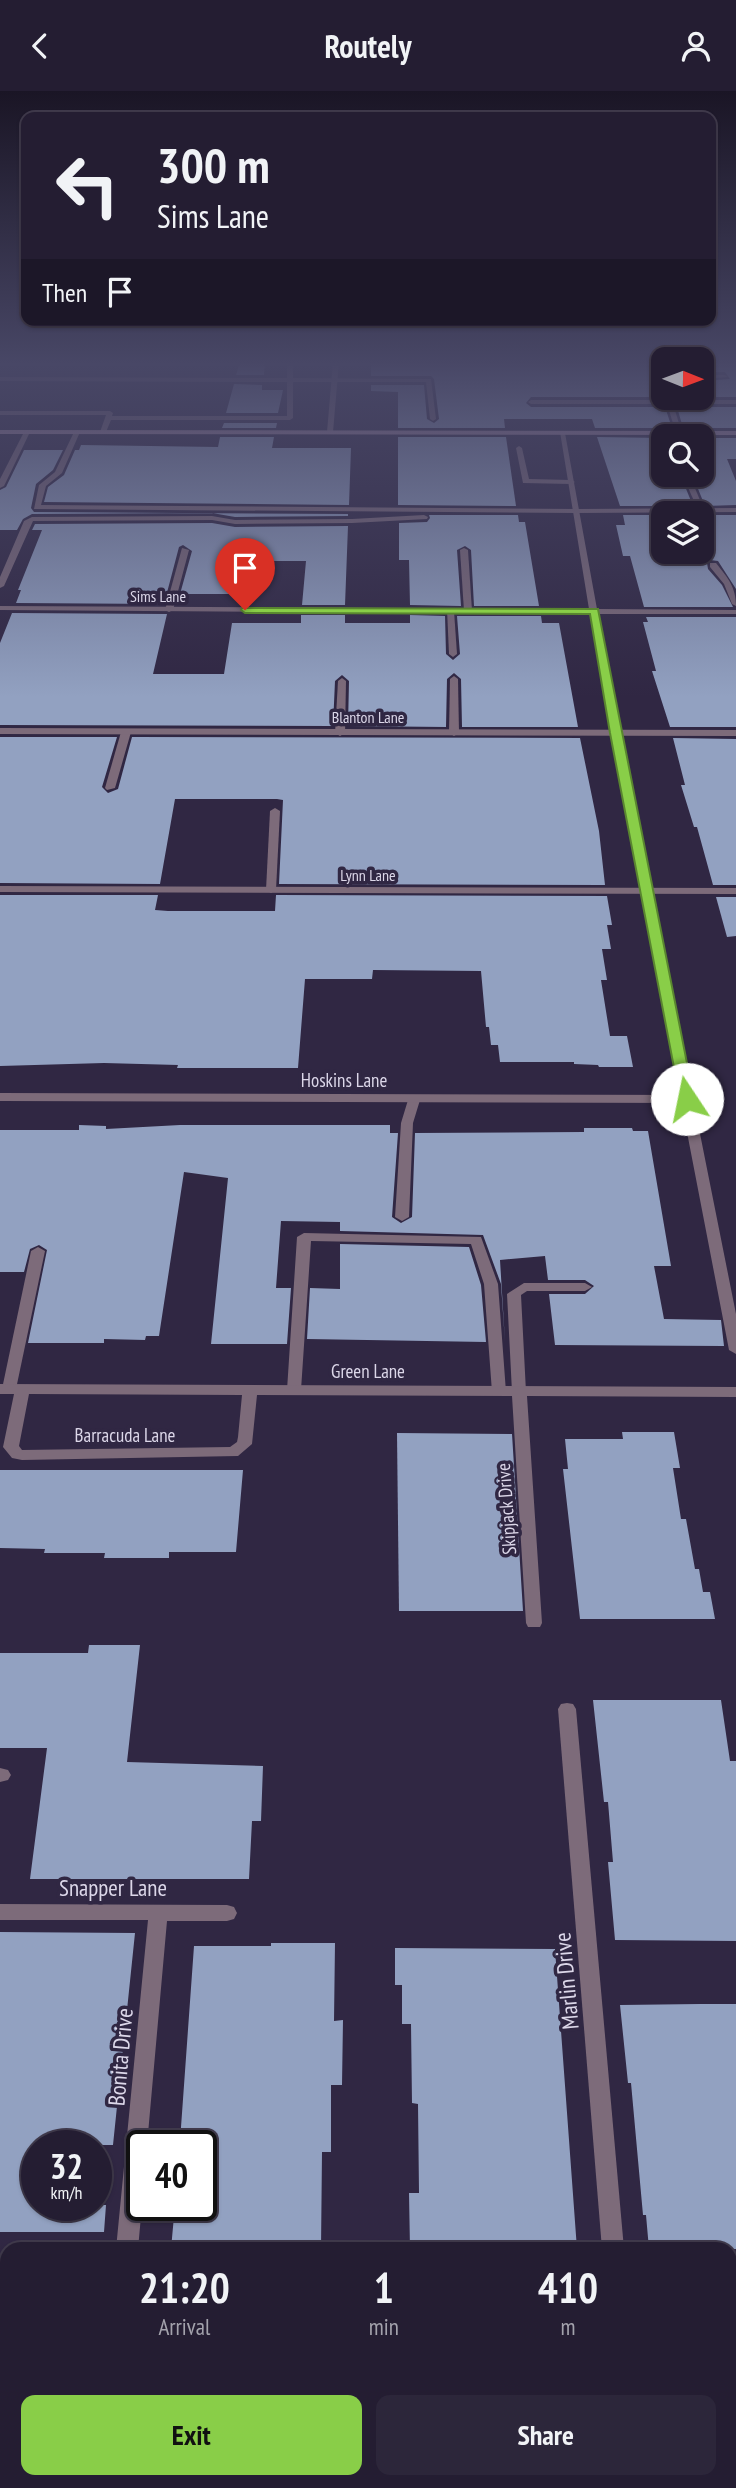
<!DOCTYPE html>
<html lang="en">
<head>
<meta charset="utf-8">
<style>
  body { margin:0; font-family:"PT Sans Narrow",sans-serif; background:#2c263a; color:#f1f3f6; height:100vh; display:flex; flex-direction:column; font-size:26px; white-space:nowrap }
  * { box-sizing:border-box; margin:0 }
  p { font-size:23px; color:#a3a2ac }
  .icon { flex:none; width:38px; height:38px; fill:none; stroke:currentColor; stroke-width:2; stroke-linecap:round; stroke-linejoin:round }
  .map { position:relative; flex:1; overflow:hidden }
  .drawer { position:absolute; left:0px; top:2151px; width:737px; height:247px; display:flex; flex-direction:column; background:#241d32; border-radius:21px 21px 0 0; box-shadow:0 2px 5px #0004,0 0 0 2px #413b4d }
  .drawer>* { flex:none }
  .banner { position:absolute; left:21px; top:21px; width:695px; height:214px; border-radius:14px; box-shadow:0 2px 5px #0004,0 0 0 2px #413b4d; background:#241d32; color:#f1f3f6; overflow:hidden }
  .needle { width:46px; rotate:91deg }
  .controls { position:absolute; left:651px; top:256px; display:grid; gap:14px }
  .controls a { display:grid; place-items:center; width:63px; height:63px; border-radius:14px; background:#241d32; box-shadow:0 2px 5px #0004,0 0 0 2px #413b4d; font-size:35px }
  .speed { position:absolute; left:21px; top:2039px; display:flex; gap:14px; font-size:35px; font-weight:700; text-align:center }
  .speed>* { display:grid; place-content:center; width:91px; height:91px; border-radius:50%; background:#241d32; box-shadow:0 2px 5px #0004,0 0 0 2px #413b4d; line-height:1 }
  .speed small { font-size:18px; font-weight:400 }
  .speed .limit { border:4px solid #111; border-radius:10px; background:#fff; color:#111 }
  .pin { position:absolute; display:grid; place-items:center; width:60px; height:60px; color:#fff; margin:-72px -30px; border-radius:50% 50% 50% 0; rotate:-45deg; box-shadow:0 0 7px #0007 }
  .pin .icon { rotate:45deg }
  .me { position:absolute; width:77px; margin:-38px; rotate:349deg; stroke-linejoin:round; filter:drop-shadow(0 0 5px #0008) }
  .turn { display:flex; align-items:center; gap:24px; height:147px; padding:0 21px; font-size:32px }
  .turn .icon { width:91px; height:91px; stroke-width:2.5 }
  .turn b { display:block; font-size:49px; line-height:60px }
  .then { display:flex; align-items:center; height:66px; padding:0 21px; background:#0003; gap:14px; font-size:26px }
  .eta { display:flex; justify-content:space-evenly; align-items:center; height:119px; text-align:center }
  .eta b { font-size:42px; font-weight:700; line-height:49px }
  .primary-button { display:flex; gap:14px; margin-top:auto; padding:14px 21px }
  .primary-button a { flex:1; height:80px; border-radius:14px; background:#89ce48; color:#111; font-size:28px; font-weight:700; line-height:80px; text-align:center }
  .primary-button a+a { background:#2c263a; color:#f1f3f6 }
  header { display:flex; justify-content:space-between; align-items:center; height:91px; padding:0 21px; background:#241d32; font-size:32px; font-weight:700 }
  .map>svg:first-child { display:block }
  .building { fill:#92a1c1 }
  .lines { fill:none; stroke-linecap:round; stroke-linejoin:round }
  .service { fill:#7d6b7a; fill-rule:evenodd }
  .minor { fill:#7d6b7a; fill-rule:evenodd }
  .tertiary { fill:#7d6b7a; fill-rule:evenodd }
  .secondary { fill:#ab8ea6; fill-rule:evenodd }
  .primary { fill:#cea9c8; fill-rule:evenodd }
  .route { fill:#89ce48; stroke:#59862f; stroke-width:2 }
  .labels { text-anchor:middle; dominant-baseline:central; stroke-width:7; stroke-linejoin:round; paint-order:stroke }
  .far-street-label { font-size:16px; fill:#dcd7e9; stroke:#302743 }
  .street-label { font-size:19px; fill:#dcd7e9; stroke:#302743 }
  .near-street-label { font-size:23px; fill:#dcd7e9; stroke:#302743 }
</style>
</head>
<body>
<header><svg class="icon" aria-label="back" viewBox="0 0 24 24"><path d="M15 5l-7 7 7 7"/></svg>Routely<svg class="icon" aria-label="person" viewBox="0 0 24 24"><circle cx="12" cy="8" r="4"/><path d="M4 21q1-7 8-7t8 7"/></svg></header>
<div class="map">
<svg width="736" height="2397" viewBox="0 0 736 2397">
  <rect width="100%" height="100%" fill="#302743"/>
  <g class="building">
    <polygon points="240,271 265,271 264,284 236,284"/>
    <polygon points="371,271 663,271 663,280 657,285 659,292 663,295 663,306 531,306 526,312 531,316 665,316 672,337 595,337 592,328 504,328 505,337 398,337 398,301 371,300 371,294 424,294 427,328 434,332 439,328 434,288 431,285 371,285"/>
    <polygon points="702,271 736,271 736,306 674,306 702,306 702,290 730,288 725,281 702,281"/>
    <polygon points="234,293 262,294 262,299 283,299 278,322 226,322"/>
    <polygon points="677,316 736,316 736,337 683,337"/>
    <polygon points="224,332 277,332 276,337 222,337"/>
    <polygon points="220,346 274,346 272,357 351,357 349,414 44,411 48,396 64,384 75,359 79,359 81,354 218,356"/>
    <polygon points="398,346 506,346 516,415 398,414"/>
    <polygon points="597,346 663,347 663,383 680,383 693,415 620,415"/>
    <polygon points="702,347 736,347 736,368 727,368 736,390 736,414 705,415 692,383 702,383"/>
    <polygon points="24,359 63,359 53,379 36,393 31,417 34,421 348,423 348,425 235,426 212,422 32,423 23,428 17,439 0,439 0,399 6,396"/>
    <polygon points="429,424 518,424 519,431 525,431 539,515 474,515 471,459 465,455 457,459 461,515 410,514 409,469 399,469 399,432 427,431 430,427"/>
    <polygon points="623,424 663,424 663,460 702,460 702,424 736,424 736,498 718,470 710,469 707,472 708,478 722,494 733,516 644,516 630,465 623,465 616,434 625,434"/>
    <polygon points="212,432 235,436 348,435 345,514 302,514 306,470 247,470 242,503 180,503 192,460 183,454 179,456 164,513 16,512 21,499 18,499 42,439 32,439 35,433"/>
    <polygon points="12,522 167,523 153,583 224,583 232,532 301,532 301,524 345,524 345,532 410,532 410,524 445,525 446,563 453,569 460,563 457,525 541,525 542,532 559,532 578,636 462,636 461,588 454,582 447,588 446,636 348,635 349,590 342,584 335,590 333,635 0,634 0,552"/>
    <polygon points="646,526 736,526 736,636 670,636 652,580 656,580 643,531 648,531"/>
    <polygon points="0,646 117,646 102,696 108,702 118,698 132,646 580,647 599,740 605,794 279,793 283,709 277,708 175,708 160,793 0,792"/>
    <polygon points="673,647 736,648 736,794 713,794 697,736 694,736 681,694 685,694"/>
    <polygon points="0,804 158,804 155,819 168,820 275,820 276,804 607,805 612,834 607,834 611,858 602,858 607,889 601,889 610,945 627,945 633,976 599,976 598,974 574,973 574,971 500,971 498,954 491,954 489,936 486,936 481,880 373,879 372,888 305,888 298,977 177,977 178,974 104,972 0,975"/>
    <polygon points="716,806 736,806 736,845 727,846"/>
    <polygon points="79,1034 106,1035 106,1038 180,1034 390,1034 390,1042 398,1042 392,1126 401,1132 412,1126 415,1042 584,1041 584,1037 632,1037 633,1040 648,1040 671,1175 654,1175 664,1228 721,1229 724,1255 555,1254 549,1203 585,1203 594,1195 585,1189 548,1189 545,1165 500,1169 505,1251 501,1193 483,1144 340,1140 340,1131 281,1130 276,1197 291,1197 287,1253 211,1253 228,1087 184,1081 159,1245 146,1245 145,1249 104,1248 104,1252 28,1252 47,1159 39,1154 30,1158 24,1181 0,1181 0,1039 79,1039"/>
    <polygon points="340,1153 469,1156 481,1194 486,1251 307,1248 310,1197 340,1198"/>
    <polygon points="622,1341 674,1341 680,1377 673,1377 681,1428 686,1428 695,1478 699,1478 703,1501 710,1501 715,1528 580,1528 563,1378 568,1378 565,1348 623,1348"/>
    <polygon points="397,1342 512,1343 523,1520 399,1520"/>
    <polygon points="0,1379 243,1379 236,1461 169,1461 169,1467 104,1467 105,1462 44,1462 45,1458 0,1457"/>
    <polygon points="89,1554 140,1554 127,1671 263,1675 261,1730 252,1730 249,1788 30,1788 47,1657 0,1657 0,1562 88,1562"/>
    <polygon points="593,1609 721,1609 730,1670 736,1670 736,1850 615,1849 608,1771 613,1771 608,1711 604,1711"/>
    <polygon points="0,1841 135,1842 113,2054 37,2054 37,2114 106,2114 104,2141 0,2141"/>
    <polygon points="271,1852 335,1852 334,1930 343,1929 342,1994 331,1994 331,2061 322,2061 321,2158 171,2158 175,2114 201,2114 201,2050 180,2050 194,1855 271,1855"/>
    <polygon points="395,1857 555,1858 577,2158 410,2158 409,2102 419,2102 418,2013 412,2012 411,1933 402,1933 402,1894 395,1894"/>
    <polygon points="700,1913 736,1913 736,2158 649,2158 646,2124 643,2124 631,1992 628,1992 620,1914"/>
  </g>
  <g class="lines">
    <g class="service">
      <polygon points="287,271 293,271 293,287 431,288 436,328 433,330 430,328 426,291 293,291 293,327 290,329 111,329 106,341 103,343 100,341 106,324 0,324 0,320 110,320 113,322 112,325 287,325 287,291 0,290 0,286 287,287"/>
      <polygon points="663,283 663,292 660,290 660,285"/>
      <polygon points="702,284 725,284 728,286 702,288"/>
      <polygon points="665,306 671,306 672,309 736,309 736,313 673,313 682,342 679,344 676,342 667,313 531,313 528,311 531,309 666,309"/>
      <polygon points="27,339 30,341 4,395 0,397 0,388 24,341"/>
      <polygon points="77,339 80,341 62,382 46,395 41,414 577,418 581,420 577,422 34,418 39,394 55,381 74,341"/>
      <polygon points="519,355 522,357 529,388 571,389 575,391 571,393 523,392 516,357"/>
      <polygon points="682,383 689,383 705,421 698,419"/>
      <polygon points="424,424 428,426 427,428 352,432 235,433 212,429 33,430 4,495 0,497 0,486 24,430 32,426 212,425 235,429 352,428"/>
      <polygon points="182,457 189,459 173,519 169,521 165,519"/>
      <polygon points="464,457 468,459 472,520 468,522 464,520 460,459"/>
      <path d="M 710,472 L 716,472 C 728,487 736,496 736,515 L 732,513 L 724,493 L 710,476 Z"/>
      <polygon points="447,518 454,520 457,563 453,566 449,563"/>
      <polygon points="454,585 458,588 459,642 454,645 449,642 450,588"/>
      <polygon points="342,587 346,590 345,642 340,645 335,642 338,590"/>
      <polygon points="126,638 131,641 115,697 107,699 105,697 121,641"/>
      <polygon points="275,717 280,720 276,799 271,802 266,799 270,720"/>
      <polygon points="414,1005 420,1009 413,1032 409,1126 402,1130 395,1126 401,1032 408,1009"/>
      <polygon points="304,1142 481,1146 498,1193 506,1301 504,1304 494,1304 492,1301 484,1193 471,1153 311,1150 301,1299 299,1302 289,1302 287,1299 297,1146"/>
      <polygon points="38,1156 45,1160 16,1298 9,1303 2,1298 31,1160"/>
      <polygon points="524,1192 585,1192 592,1196 585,1200 527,1200 521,1204 526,1301 519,1306 512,1301 507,1203"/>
    </g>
    <g class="minor">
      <polygon points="333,271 339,271 333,341 330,343 327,341"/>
      <polygon points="736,417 736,421 577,422 573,420 577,418"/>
      <polygon points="0,637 736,639 736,645 0,643"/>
      <polygon points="0,795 736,797 736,803 0,801"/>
      <polygon points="0,1002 687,1004 693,1008 687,1012 0,1010"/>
      <path d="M 0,1293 L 736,1296 L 736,1306 L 527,1305 L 542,1532 L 540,1536 L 528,1536 L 526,1532 L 512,1305 L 257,1304 L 252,1353 L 238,1365 L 22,1369 L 12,1367 L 3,1356 L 14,1303 L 0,1303 ZM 29,1303 L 242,1304 L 238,1346 L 237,1351 L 230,1356 L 22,1359 L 19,1355 Z"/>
      <polygon points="567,1612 573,1613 576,1618 624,2158 602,2158 558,1618 561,1613"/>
      <polygon points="0,1677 8,1679 11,1684 8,1689 0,1691"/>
      <polygon points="0,1813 227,1814 234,1816 237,1822 234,1828 227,1830 167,1830 147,2054 142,2054 142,2114 138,2158 116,2158 148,1829 0,1829"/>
      <rect x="0" y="2180" width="7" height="22"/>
    </g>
    <polygon class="tertiary" points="560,341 565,342 597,518 736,519 736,523 598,523 620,642 736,1223 736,1263 729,1259 610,642 590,523 0,519 0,515 589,518"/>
    <polygon class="secondary" points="0,339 736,340 736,344 0,343"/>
    <g class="primary">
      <rect x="730" y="2360" width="6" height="30"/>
      <polygon points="0,2362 7,2362 7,2390 11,2390 0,2392"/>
    </g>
  </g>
  <linearGradient id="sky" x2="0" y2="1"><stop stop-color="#1a1525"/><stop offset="0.45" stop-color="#484766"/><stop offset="1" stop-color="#484766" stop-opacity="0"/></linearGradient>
  <rect width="736" height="606" fill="url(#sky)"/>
  <polygon class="route" points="242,517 598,518 694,1008 692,1011 687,1012 680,1008 610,642 590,523 245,522 241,519"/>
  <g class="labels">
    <g class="far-street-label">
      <text x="158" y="505">Sims Lane</text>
      <text x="368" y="626">Blanton Lane</text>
      <text x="368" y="784">Lynn Lane</text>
    </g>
    <g class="street-label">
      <text x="344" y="989">Hoskins Lane</text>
      <text x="368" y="1280">Green Lane</text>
      <text x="125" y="1344">Barracuda Lane</text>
      <text transform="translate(506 1418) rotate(-94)">Skipjack Drive</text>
    </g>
    <g class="near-street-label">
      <text x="113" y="1796">Snapper Lane</text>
      <text transform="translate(566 1890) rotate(-95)">Marlin Drive</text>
      <text transform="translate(120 1966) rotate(-85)">Bonita Drive</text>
    </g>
  </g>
</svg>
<div class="controls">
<a><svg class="needle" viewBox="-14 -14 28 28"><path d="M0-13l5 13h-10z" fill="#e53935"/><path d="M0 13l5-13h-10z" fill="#a3a2ac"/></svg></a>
<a><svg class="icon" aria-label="search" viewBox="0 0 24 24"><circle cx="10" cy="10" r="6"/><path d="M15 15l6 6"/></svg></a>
<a><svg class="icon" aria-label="layers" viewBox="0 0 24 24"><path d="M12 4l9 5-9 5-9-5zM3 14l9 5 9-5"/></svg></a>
</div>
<div class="speed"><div>32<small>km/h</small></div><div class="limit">40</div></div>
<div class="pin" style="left:245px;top:519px;background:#d93025"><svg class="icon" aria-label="arrive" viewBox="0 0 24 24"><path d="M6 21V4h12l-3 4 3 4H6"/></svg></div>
<svg class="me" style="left:687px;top:1008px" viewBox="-20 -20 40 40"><circle r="19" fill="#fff"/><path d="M0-13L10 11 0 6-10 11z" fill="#89ce48"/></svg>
<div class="banner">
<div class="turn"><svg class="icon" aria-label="left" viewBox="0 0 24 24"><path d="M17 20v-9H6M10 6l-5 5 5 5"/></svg><div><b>300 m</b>Sims Lane</div></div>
<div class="then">Then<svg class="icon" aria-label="arrive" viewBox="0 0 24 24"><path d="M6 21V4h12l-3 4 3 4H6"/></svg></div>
</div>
<section class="drawer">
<div class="eta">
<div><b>21:20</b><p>Arrival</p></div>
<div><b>1</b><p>min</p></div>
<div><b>410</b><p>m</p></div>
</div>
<div class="primary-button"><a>Exit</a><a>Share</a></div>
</section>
</div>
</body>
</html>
